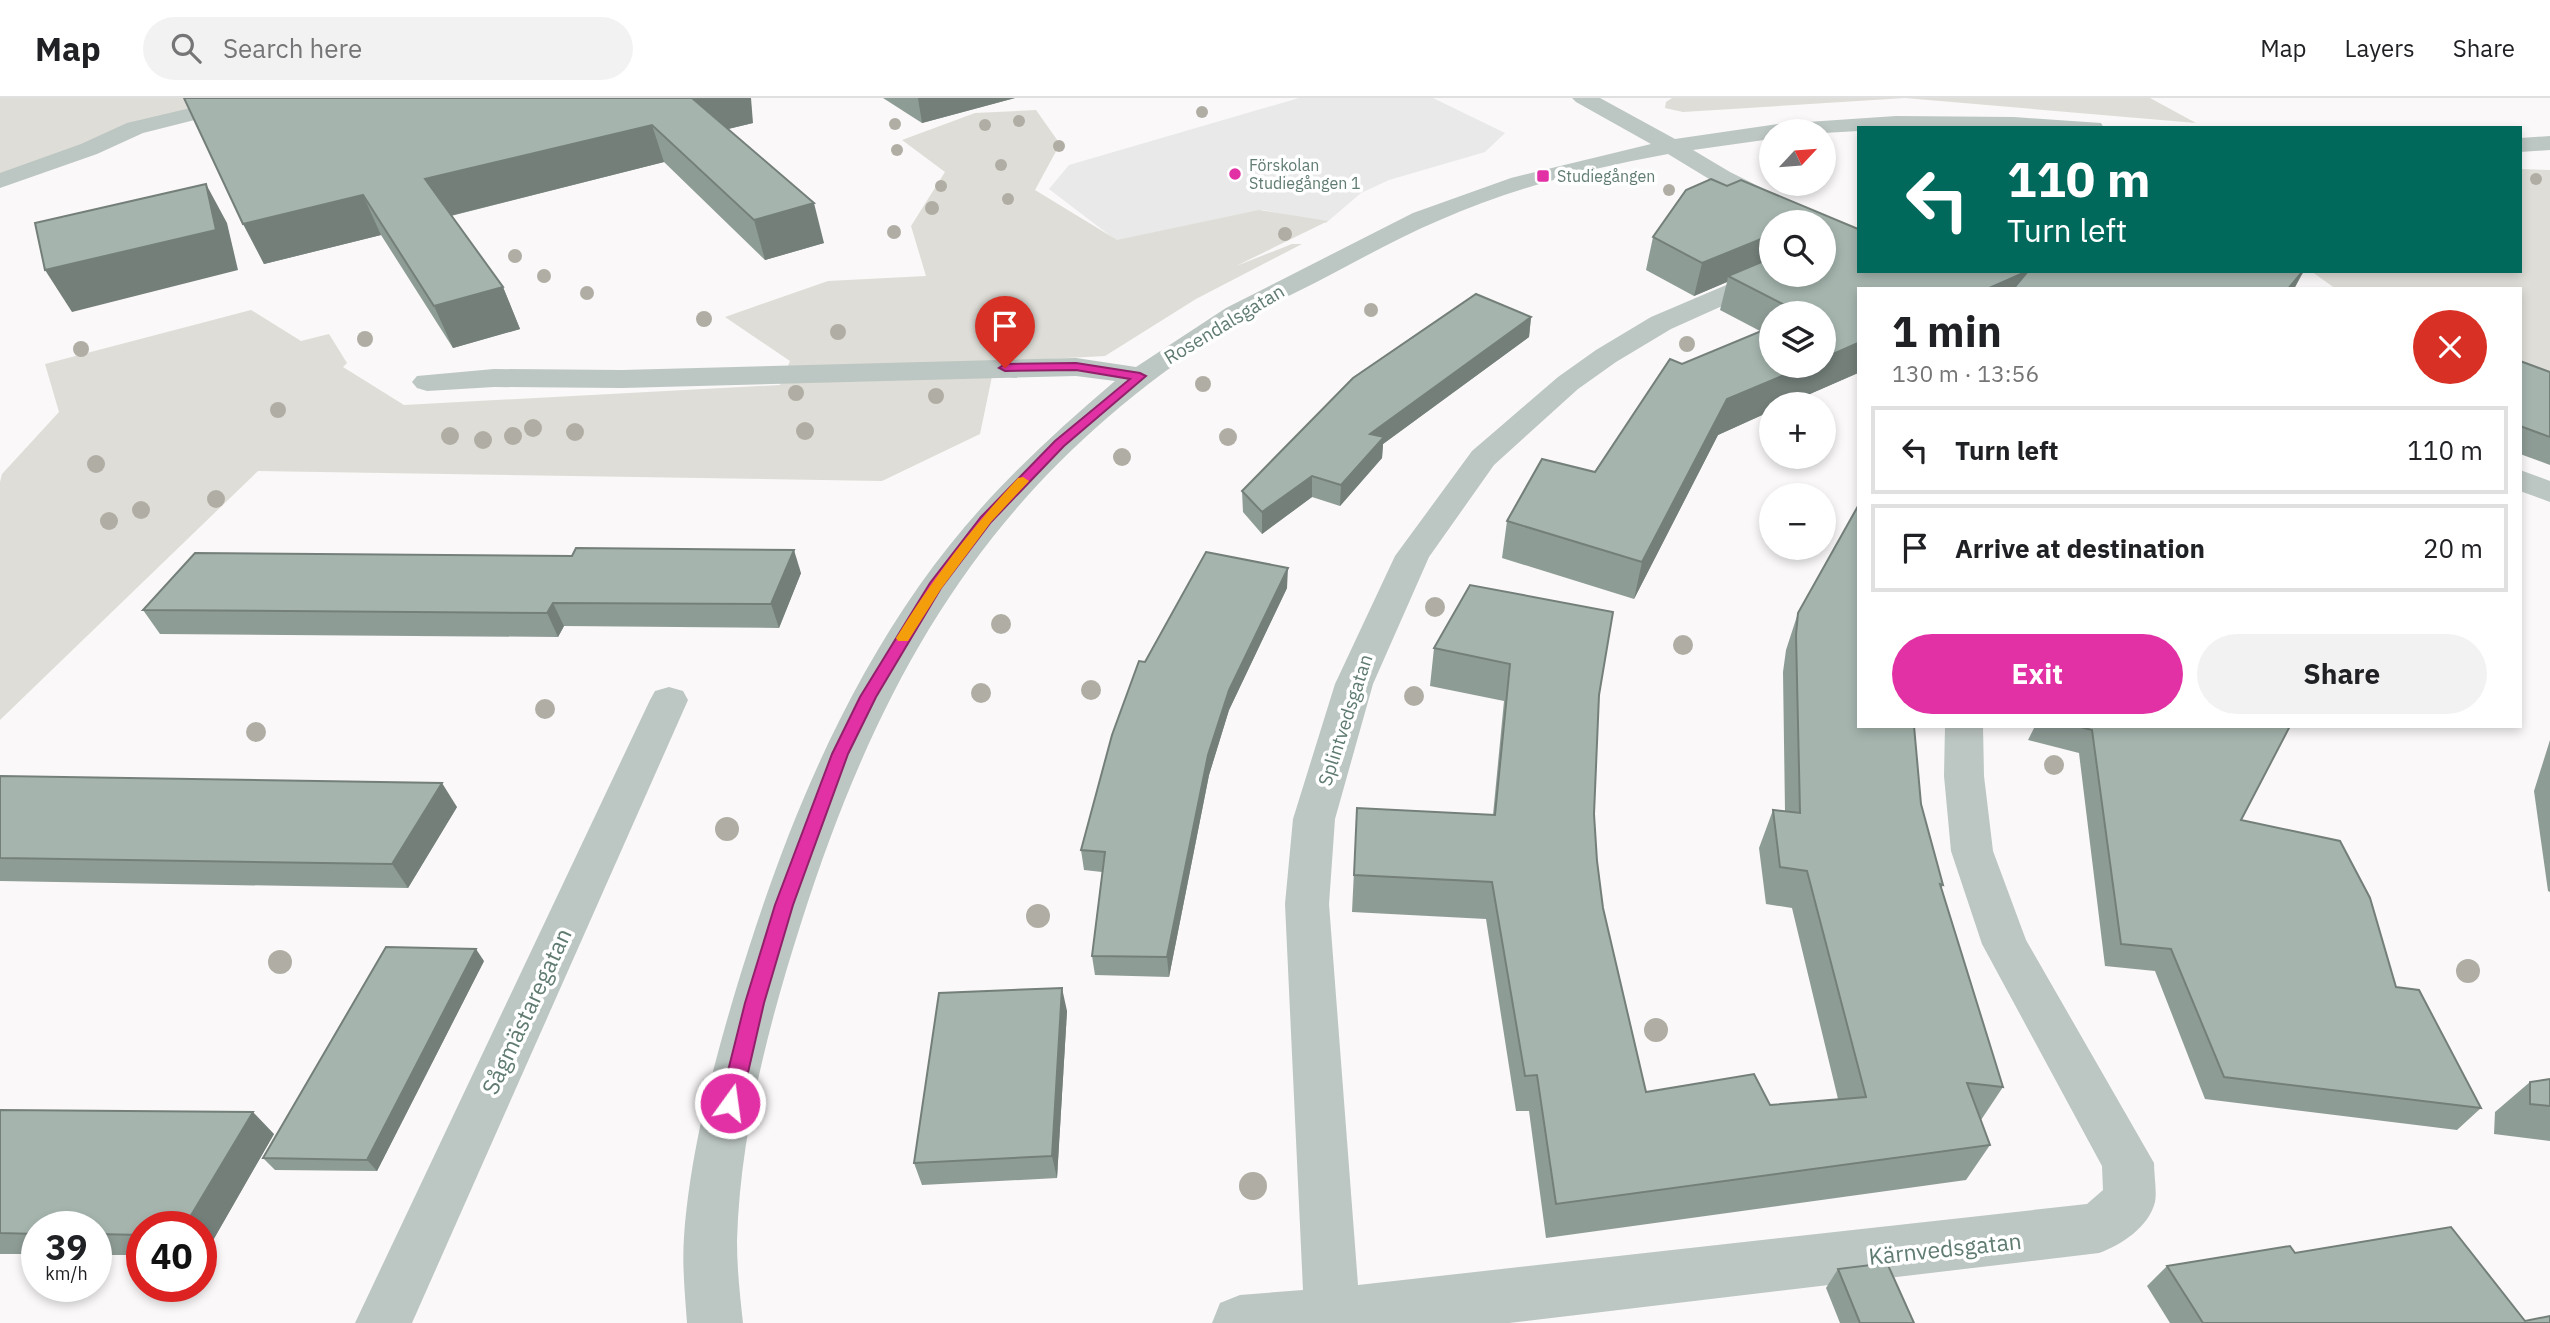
<!DOCTYPE html>
<html lang="en">
<head>
<meta charset="utf-8">
<style>
  body { margin:0; font-family:"IBM Plex Sans",sans-serif; background:#f2f2f2; color:#202124; height:100vh; display:flex; flex-direction:column; font-size:26px; white-space:nowrap }
  * { box-sizing:border-box; margin:0 }
  p { font-size:23px; color:#757577 }
  .icon { flex:none; width:38px; height:38px; fill:none; stroke:currentColor; stroke-width:2; stroke-linecap:round; stroke-linejoin:round }
  .map { position:relative; flex:1; overflow:hidden }
  .details { position:absolute; left:1857px; top:189px; width:665px; height:441px; display:flex; flex-direction:column; background:#fff; border-radius:0px; box-shadow:0 4px 10px #0003 }
  .details>* { flex:none }
  .top-card { position:absolute; left:1857px; top:28px; width:665px; height:147px; border-radius:0px; box-shadow:0 4px 10px #0003; background:#00695c; color:#fff; overflow:hidden }
  .needle { width:46px; rotate:64deg }
  .buttons { position:absolute; left:1759px; top:21px; display:grid; gap:14px }
  .buttons a { display:grid; place-items:center; width:77px; height:77px; border-radius:50%; background:#fff; box-shadow:0 4px 10px #0003; font-size:35px }
  .speed { position:absolute; left:21px; top:1113px; display:flex; gap:14px; font-size:35px; font-weight:700; text-align:center }
  .speed>* { display:grid; place-content:center; width:91px; height:91px; border-radius:50%; background:#fff; box-shadow:0 4px 10px #0003; line-height:1 }
  .speed small { font-size:18px; font-weight:400 }
  .speed .limit { border:10px solid #d22; background:#fff; color:#111 }
  .pin { position:absolute; display:grid; place-items:center; width:60px; height:60px; color:#fff; margin:-72px -30px; border-radius:50% 50% 50% 0; rotate:-45deg; box-shadow:0 0 7px #0007 }
  .pin .icon { rotate:45deg }
  .me { position:absolute; width:77px; margin:-38px; rotate:14deg; stroke-linejoin:round; filter:drop-shadow(0 0 5px #0008) }
  .turn { display:flex; align-items:center; gap:24px; height:147px; padding:0 35px; font-size:32px }
  .turn .icon { width:91px; height:91px; stroke-width:2.5 }
  .turn b { display:block; font-size:49px; line-height:60px }
  .round { display:grid; place-items:center; flex:none; width:74px; height:74px; border-radius:37px; background:#f2f2f2 }
  .headline { display:flex; align-items:center; justify-content:space-between; height:119px; padding:0 35px }
  h1 { font-size:42px; font-weight:700; line-height:52px }
  .action { display:flex; gap:14px; margin-top:auto; padding:14px 35px }
  .action a { flex:1; height:80px; border-radius:42px; background:#e131a4; color:#fff; font-size:28px; font-weight:700; line-height:80px; text-align:center }
  .action a+a { background:#f2f2f2; color:#202124 }
  ul { padding:0; list-style:none }
  li { display:flex; align-items:center; gap:21px; height:88px; margin:0 14px 10px; padding:0 21px; border:4px solid #e0e0e0; border-radius:0px }
  li div { flex:1 }
  li b { display:block; font-size:26px }
  li em { font-style:normal }
  header { display:flex; align-items:center; gap:42px; box-sizing:border-box; height:98px; padding:0 35px; background:#fff; border-bottom:2px solid #e0e0e0 }
  header strong { font-size:33px }
  nav { display:flex; gap:38px; margin-inline-start:auto; font-size:24px }
  .search { width:490px; height:63px; background:#f2f2f2; display:flex; align-items:center; gap:18px; box-sizing:border-box; padding:0 24px; border-radius:38px; color:#757577; font-size:26px }
  .map>svg:first-child { display:block }
  .built { fill:#e8e9e8 }
  .green { fill:#dfddd7 }
  .lines { fill:none; stroke-linecap:round; stroke-linejoin:round }
  .minor { fill:#bcc6c2; fill-rule:evenodd }
  .tree { fill:#b0aea4 }
  .wall { fill:#8e9c96; fill-rule:evenodd }
  .shaded-wall { fill:#747f7a }
  .building { fill:#a5b5ae; stroke:#747f7a; stroke-width:2 }
  .route { fill:#e131a4; stroke:#92206b; stroke-width:2 }
  .slow { fill:#f59e0b }
  .poi-dot { fill:#e131a4; stroke:#fff; stroke-width:2.5 }
  .labels { text-anchor:middle; dominant-baseline:central; stroke-width:7; stroke-linejoin:round; paint-order:stroke }
  .far-poi-label { font-size:16px; fill:#607c70; stroke:#fff; text-anchor:start }
  .street-label { font-size:19px; fill:#607c70; stroke:#fff }
  .near-street-label { font-size:23px; fill:#607c70; stroke:#fff }
</style>
</head>
<body>
<header>
<strong>Map</strong>
<div class="search"><svg class="icon" aria-label="search" viewBox="0 0 24 24"><circle cx="10" cy="10" r="6"/><path d="M15 15l6 6"/></svg>Search here</div>
<nav><a>Map</a><a>Layers</a><a>Share</a></nav>
</header>
<div class="map">
<svg width="2550" height="1225" viewBox="0 0 2550 1225">
  <rect width="100%" height="100%" fill="#faf8f8"/>
  <polygon class="built" points="1299,0 1433,0 1505,35 1485,54 1389,82 1361,95 1326,125 1263,112 1117,143 1049,91 1069,67"/>
  <g class="green">
    <polygon points="0,0 242,0 0,77"/>
    <polygon points="1672,0 2150,0 2196,25 1905,0 1683,14 1665,10 1666,4"/>
    <polygon points="1036,12 1060,46 1035,92 1117,142 1259,112 1328,123 1236,168 1292,146 1302,146 1196,201 1105,258 995,264 980,336 882,383 258,373 0,622 0,384 2,376 59,314 45,266 251,212 301,243 329,236 347,265 343,269 404,307 780,287 790,263 725,219 828,183 926,178 911,128 945,74 902,42 975,15"/>
    <polygon points="2520,71 2550,72 2550,290 2520,280 2520,191 2336,191 2311,173 2520,173"/>
  </g>
  <g class="lines">
    <g class="minor">
      <polygon points="233,0 270,0 266,4 143,35 97,56 0,90 0,75 81,46 127,25"/>
      <path d="M 1572,0 L 1600,0 L 1675,41 L 1778,26 L 1896,18 L 2014,19 L 2101,25 L 2104,30 L 1858,30 L 1858,33 L 1824,35 L 1771,33 L 1771,41 L 1693,52 L 1730,74 L 1820,119 L 1823,124 L 1793,124 L 1714,84 L 1668,56 C 1590,70 1513,90 1440,122 C 1402,138 1366,158 1330,177 C 1294,196 1256,213 1221,235 C 993,382 883,569 802,822 C 769,925 740,1035 737,1143 C 737,1171 740,1198 743,1225 L 687,1225 C 685,1196 682,1168 684,1139 C 690,1057 711,976 734,898 C 777,754 832,612 919,488 C 975,408 1041,346 1115,283 L 1076,278 L 622,290 L 494,289 L 427,293 L 417,290 L 412,284 L 417,278 L 494,271 L 622,272 L 1076,260 L 1136,269 L 1226,210 L 1413,115 L 1511,80 L 1651,46 L 1576,4 Z"/>
      <polygon points="2550,38 2550,52 2520,54 2520,40"/>
      <path d="M 1771,168 L 1771,177 L 1784,177 L 1780,182 L 1671,231 L 1616,264 L 1578,291 L 1494,367 L 1429,459 L 1373,586 L 1335,721 L 1329,806 L 1358,1187 L 2087,1106 L 2103,1092 L 2102,1068 L 1982,846 L 1951,753 L 1944,678 L 1945,628 L 1983,628 L 1984,678 L 1993,753 L 2026,842 L 2154,1065 C 2154,1077 2157,1093 2155,1104 C 2149,1129 2121,1147 2099,1155 L 1509,1225 L 1212,1225 L 1220,1205 L 1240,1197 L 1303,1192 L 1285,806 L 1293,721 L 1335,586 L 1395,458 L 1472,353 L 1558,279 L 1596,252 L 1651,219 Z"/>
      <polygon points="2520,372 2550,383 2550,404 2520,393"/>
      <polygon points="669,589 683,593 688,602 412,1225 355,1225 650,602 655,593"/>
    </g>
  </g>
  <g class="tree">
    <circle cx="1202" cy="14" r="6"/>
    <circle cx="1019" cy="23" r="6"/>
    <circle cx="895" cy="26" r="6"/>
    <circle cx="985" cy="27" r="6"/>
    <circle cx="1059" cy="48" r="6"/>
    <circle cx="897" cy="52" r="6"/>
    <circle cx="1001" cy="67" r="6"/>
    <circle cx="2536" cy="81" r="6"/>
    <circle cx="941" cy="88" r="6"/>
    <circle cx="1669" cy="92" r="6"/>
    <circle cx="1008" cy="101" r="6"/>
    <circle cx="932" cy="110" r="7"/>
    <circle cx="894" cy="134" r="7"/>
    <circle cx="1285" cy="136" r="7"/>
    <circle cx="515" cy="158" r="7"/>
    <circle cx="544" cy="178" r="7"/>
    <circle cx="587" cy="195" r="7"/>
    <circle cx="1371" cy="212" r="7"/>
    <circle cx="704" cy="221" r="8"/>
    <circle cx="838" cy="234" r="8"/>
    <circle cx="365" cy="241" r="8"/>
    <circle cx="1687" cy="246" r="8"/>
    <circle cx="81" cy="251" r="8"/>
    <circle cx="1203" cy="286" r="8"/>
    <circle cx="796" cy="295" r="8"/>
    <circle cx="936" cy="298" r="8"/>
    <circle cx="278" cy="312" r="8"/>
    <circle cx="533" cy="330" r="9"/>
    <circle cx="805" cy="333" r="9"/>
    <circle cx="575" cy="334" r="9"/>
    <circle cx="450" cy="338" r="9"/>
    <circle cx="513" cy="338" r="9"/>
    <circle cx="1228" cy="339" r="9"/>
    <circle cx="483" cy="342" r="9"/>
    <circle cx="1122" cy="359" r="9"/>
    <circle cx="96" cy="366" r="9"/>
    <circle cx="216" cy="401" r="9"/>
    <circle cx="141" cy="412" r="9"/>
    <circle cx="109" cy="423" r="9"/>
    <circle cx="1435" cy="509" r="10"/>
    <circle cx="1001" cy="526" r="10"/>
    <circle cx="1683" cy="547" r="10"/>
    <circle cx="1091" cy="592" r="10"/>
    <circle cx="981" cy="595" r="10"/>
    <circle cx="1414" cy="598" r="10"/>
    <circle cx="545" cy="611" r="10"/>
    <circle cx="256" cy="634" r="10"/>
    <circle cx="2054" cy="667" r="10"/>
    <circle cx="727" cy="731" r="12"/>
    <circle cx="1038" cy="818" r="12"/>
    <circle cx="280" cy="864" r="12"/>
    <circle cx="2468" cy="873" r="12"/>
    <circle cx="1656" cy="932" r="12"/>
    <circle cx="1253" cy="1088" r="14"/>
  </g>
  <g class="wall">
    <polygon points="184,0 753,25 728,31 824,145 765,162 664,64 451,118 503,189 520,231 453,250 381,137 264,166"/>
    <polygon points="883,0 1015,0 922,25"/>
    <path d="M 1711,81 L 1727,88 L 1741,82 L 1858,131 L 1858,173 L 2304,173 L 2294,191 L 1858,191 L 1858,275 L 1787,306 L 1771,306 L 1771,313 L 1718,337 L 1634,501 L 1502,460 L 1507,423 L 1542,361 L 1595,374 L 1670,261 L 1682,266 L 1760,233 L 1720,212 L 1727,184 L 1694,198 L 1646,172 L 1653,139 L 1686,92 ZM 1771,124 L 1824,124 L 1824,177 L 1771,177 ZM 1771,215 L 1824,215 L 1824,268 L 1771,268 Z"/>
    <polygon points="1531,219 1529,239 1383,346 1382,360 1340,408 1312,399 1262,436 1243,414 1242,393"/>
    <polygon points="2520,263 2550,274 2550,367 2520,356"/>
    <polygon points="801,475 779,530 564,528 558,539 160,536 143,512"/>
    <polygon points="1470,487 1599,597 1594,716 1597,763 1603,810 1646,994 1770,1007 1838,1001 1792,810 1766,806 1759,750 1773,712 1785,713 1783,574 1786,552 1798,515 1921,706 1943,787 1941,791 2003,989 1981,1022 1990,1047 1966,1082 1546,1140 1529,1013 1516,1013 1486,821 1352,814 1357,710 1493,717 1504,603 1430,588 1434,550"/>
    <polygon points="1287,490 1229,612 1209,677 1169,879 1095,877 1092,858 1102,774 1084,772 1081,752 1145,564"/>
    <polygon points="2035,628 2290,628 2241,722 2396,889 2481,1010 2457,1032 2205,1001 2155,873 2105,868 2079,655 2028,642"/>
    <polygon points="2550,642 2550,794 2548,793 2534,693"/>
    <polygon points="0,678 457,709 408,790 0,783"/>
    <polygon points="484,863 377,1073 275,1072 263,1060"/>
    <polygon points="1067,913 1057,1080 922,1087 914,1065"/>
    <polygon points="2550,981 2550,1043 2494,1036 2495,1014 2530,984"/>
    <polygon points="0,1012 274,1036 204,1158 201,1158 201,1129 142,1129 142,1157 96,1157 96,1129 37,1129 37,1156 0,1156"/>
    <polygon points="2295,1155 2525,1223 2550,1225 2170,1225 2147,1188 2167,1168"/>
    <polygon points="1838,1171 1914,1225 1840,1225 1826,1190"/>
  </g>
  <g class="shaded-wall">
    <polygon points="696,0 751,0 753,25 703,37 693,1"/>
    <polygon points="918,0 1015,0 922,25"/>
    <polygon points="652,27 664,64 441,120 425,81"/>
    <polygon points="206,86 227,125 238,172 72,214 45,172"/>
    <polygon points="363,97 381,137 264,166 243,126"/>
    <polygon points="814,105 824,145 765,162 754,122"/>
    <polygon points="1771,137 1771,166 1728,178 1727,184 1694,198 1702,165"/>
    <polygon points="2028,173 2021,191 1987,191"/>
    <polygon points="2303,173 2294,191 2288,191"/>
    <polygon points="503,189 520,231 453,250 434,208"/>
    <polygon points="1531,219 1529,239 1383,346 1382,360 1340,408 1341,387 1370,336"/>
    <polygon points="1858,245 1858,275 1787,306 1771,306 1771,313 1718,337 1634,501 1642,464 1727,301 1806,268 1824,268 1824,260"/>
    <polygon points="1312,378 1312,399 1262,436 1262,414"/>
    <polygon points="794,452 801,475 779,530 771,506"/>
    <polygon points="1288,470 1287,490 1229,612 1209,677 1169,879 1167,859 1208,657 1229,592"/>
    <polygon points="553,505 564,528 558,539 547,515"/>
    <polygon points="442,685 457,709 408,790 392,766"/>
    <polygon points="476,851 484,863 377,1073 367,1062"/>
    <polygon points="1062,890 1067,913 1057,1080 1052,1058"/>
    <polygon points="253,1014 274,1036 204,1158 201,1156 201,1129 184,1129"/>
  </g>
  <g class="building">
    <polygon points="184,0 696,0 693,1 814,105 754,122 652,27 425,81 503,189 434,208 363,97 243,126"/>
    <polygon points="1711,81 1727,88 1741,82 1858,131 1858,173 2028,173 1987,191 1858,191 1858,245 1824,260 1824,215 1800,215 1728,178 1771,160 1771,177 1824,177 1824,124 1771,124 1771,137 1702,165 1653,139 1686,92"/>
    <polygon points="206,86 216,132 45,172 35,125"/>
    <polygon points="2028,173 2303,173 2288,191 2013,191"/>
    <polygon points="1476,196 1531,219 1370,336 1384,339 1341,387 1312,378 1262,414 1242,393 1353,280"/>
    <polygon points="1771,229 1771,268 1806,268 1727,301 1642,464 1507,423 1542,361 1595,374 1670,261 1682,266"/>
    <polygon points="2520,263 2550,274 2550,339 2520,328"/>
    <polygon points="1858,408 1858,628 1914,628 1921,706 1943,787 1940,786 2003,989 1967,985 1990,1047 1556,1106 1537,977 1525,978 1492,784 1354,777 1357,710 1495,717 1510,566 1434,550 1470,487 1613,514 1599,597 1594,716 1597,763 1603,810 1646,994 1754,976 1770,1007 1866,999 1807,773 1780,769 1773,712 1800,715 1796,537 1798,515"/>
    <polygon points="576,450 794,452 771,506 553,505 547,515 143,512 195,455 572,458"/>
    <polygon points="1206,454 1288,470 1229,592 1208,657 1167,859 1092,858 1105,754 1081,752 1112,637 1139,563 1145,564"/>
    <polygon points="2077,628 2290,628 2241,722 2340,743 2370,800 2396,889 2419,892 2481,1010 2224,979 2171,851 2121,846 2092,632"/>
    <polygon points="0,678 442,685 392,766 0,760"/>
    <polygon points="386,849 476,851 367,1062 263,1060"/>
    <polygon points="1062,890 1052,1058 914,1065 939,895"/>
    <polygon points="2550,981 2550,1008 2530,1006 2530,984"/>
    <polygon points="0,1012 253,1014 184,1129 142,1129 142,1137 96,1136 96,1129 37,1129 37,1136 0,1135"/>
    <polygon points="2451,1129 2525,1223 2550,1218 2550,1225 2203,1225 2167,1168 2290,1148 2295,1155"/>
    <polygon points="1887,1165 1914,1225 1860,1225 1838,1171"/>
  </g>
  <polygon class="route" points="1076,265 1140,275 1146,278 1064,348 991,424 941,490 876,599 848,656 793,807 764,905 741,1005 738,1011 730,1014 723,1011 720,1005 745,905 775,807 832,656 860,599 930,485 981,419 1055,343 1130,281 1076,272 1005,273 999,270 1005,266"/>
  <path class="slow" d="M 1023,379 L 1029,383 L 991,424 L 941,491 L 908,543 L 898,543 L 896,540 C 932,482 971,430 1018,380 Z"/>
  <g class="poi-dot">
    <circle cx="1235" cy="76" r="7"/>
    <rect x="1536" y="71" width="14" height="14" rx="3.5"/>
  </g>
  <g class="labels">
    <g class="far-poi-label">
      <text x="1249" y="67">Förskolan<tspan x="1249" dy="18">Studiegången 1</tspan></text>
      <text x="1557" y="78">Studiegången</text>
    </g>
    <g class="street-label">
      <text transform="translate(1224 226) rotate(-31)">Rosendalsgatan</text>
      <text transform="translate(1345 622) rotate(-72)">Splintvedsgatan</text>
    </g>
    <g class="near-street-label">
      <text transform="translate(526 913) rotate(-65)">Sågmästaregatan</text>
      <text transform="translate(1945 1150) rotate(-6)">Kärnvedsgatan</text>
    </g>
  </g>
</svg>
<div class="buttons">
<a><svg class="needle" viewBox="-14 -14 28 28"><path d="M0-13l5 13h-10z" fill="#e53935"/><path d="M0 13l5-13h-10z" fill="#757577"/></svg></a>
<a><svg class="icon" aria-label="search" viewBox="0 0 24 24"><circle cx="10" cy="10" r="6"/><path d="M15 15l6 6"/></svg></a>
<a><svg class="icon" aria-label="layers" viewBox="0 0 24 24"><path d="M12 4l9 5-9 5-9-5zM3 14l9 5 9-5"/></svg></a>
<a>+</a>
<a>−</a>
</div>
<div class="speed"><div>39<small>km/h</small></div><div class="limit">40</div></div>
<div class="pin" style="left:1005px;top:270px;background:#d93025"><svg class="icon" aria-label="arrive" viewBox="0 0 24 24"><path d="M6 21V4h12l-3 4 3 4H6"/></svg></div>
<svg class="me" style="left:730px;top:1005px" viewBox="-20 -20 40 40"><circle r="17" fill="#e131a4" stroke="#fff" stroke-width="3"/><path d="M0-11L8 9 0 5-8 9z" fill="#fff"/></svg>
<div class="top-card">
<div class="turn"><svg class="icon" aria-label="left" viewBox="0 0 24 24"><path d="M17 20v-9H6M10 6l-5 5 5 5"/></svg><div><b>110 m</b>Turn left</div></div>
</div>
<section class="details">
<div class="headline"><div><h1>1 min</h1><p>130 m · 13:56</p></div><a class="round" style="background:#d93025;color:#fff"><svg class="icon" aria-label="close" viewBox="0 0 24 24"><path d="M6 6l12 12M18 6L6 18"/></svg></a></div>
<ul>
<li><svg class="icon" aria-label="left" viewBox="0 0 24 24"><path d="M17 20v-9H6M10 6l-5 5 5 5"/></svg><div><b>Turn left</b></div><em>110 m</em></li>
<li><svg class="icon" aria-label="arrive" viewBox="0 0 24 24"><path d="M6 21V4h12l-3 4 3 4H6"/></svg><div><b>Arrive at destination</b></div><em>20 m</em></li>
</ul>
<div class="action"><a>Exit</a><a>Share</a></div>
</section>
</div>
</body>
</html>
